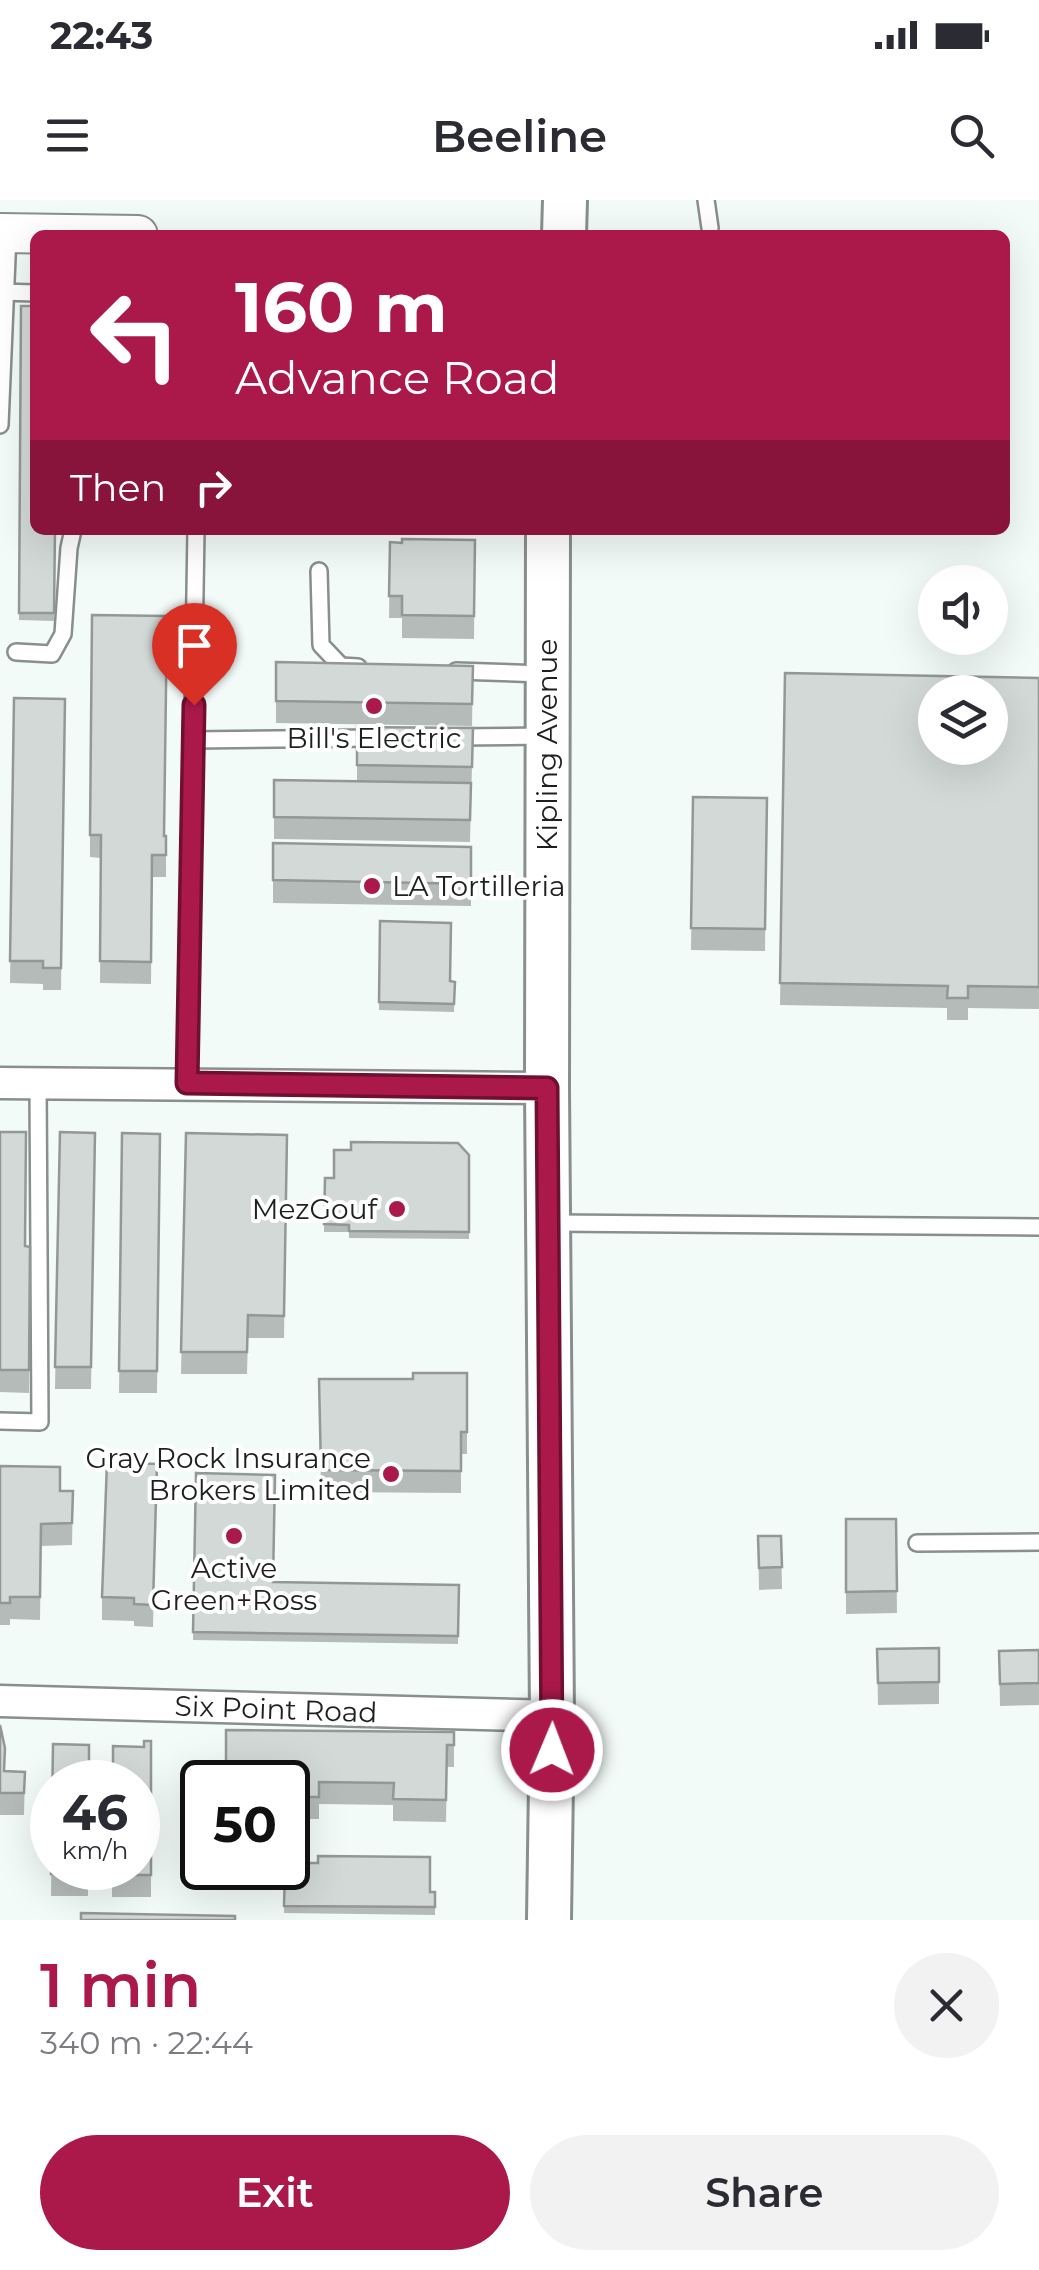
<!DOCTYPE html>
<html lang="en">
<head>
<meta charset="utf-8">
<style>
  body { margin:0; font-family:Montserrat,sans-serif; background:#f2f2f3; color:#2b2b33; height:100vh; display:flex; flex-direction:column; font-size:38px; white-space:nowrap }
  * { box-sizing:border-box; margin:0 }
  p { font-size:32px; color:#7c7c81 }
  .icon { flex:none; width:55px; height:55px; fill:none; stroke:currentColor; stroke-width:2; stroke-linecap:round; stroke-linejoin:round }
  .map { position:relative; height:1720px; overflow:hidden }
  .side { display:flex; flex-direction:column; background:#fff; flex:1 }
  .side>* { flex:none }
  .banner { position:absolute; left:30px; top:30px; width:980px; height:305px; border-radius:15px; box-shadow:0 10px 40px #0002; background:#ab184a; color:#fff; overflow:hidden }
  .fabs { position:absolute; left:918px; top:365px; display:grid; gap:20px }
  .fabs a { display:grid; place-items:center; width:90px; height:90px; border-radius:50%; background:#fff; box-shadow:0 10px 40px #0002; font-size:50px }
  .speed { position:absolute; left:30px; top:1560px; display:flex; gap:20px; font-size:50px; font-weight:700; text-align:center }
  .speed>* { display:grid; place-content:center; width:130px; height:130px; border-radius:50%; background:#fff; box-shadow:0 10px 40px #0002; line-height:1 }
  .speed small { font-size:25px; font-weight:400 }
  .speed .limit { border:5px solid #111; border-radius:15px; background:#fff; color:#111 }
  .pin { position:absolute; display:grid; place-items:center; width:85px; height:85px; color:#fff; margin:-102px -42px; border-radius:50% 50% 50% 0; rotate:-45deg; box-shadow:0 0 10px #0007 }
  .pin .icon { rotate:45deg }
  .me { position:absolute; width:110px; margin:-55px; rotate:1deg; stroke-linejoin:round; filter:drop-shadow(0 0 8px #0008) }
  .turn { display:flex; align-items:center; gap:35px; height:210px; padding:0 40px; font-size:45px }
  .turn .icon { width:130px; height:130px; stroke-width:2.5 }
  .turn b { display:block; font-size:70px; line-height:85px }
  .then { display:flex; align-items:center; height:95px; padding:0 40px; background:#0003; gap:20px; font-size:38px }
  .round { display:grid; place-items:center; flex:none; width:105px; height:105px; border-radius:52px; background:#f2f2f3 }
  .summary { display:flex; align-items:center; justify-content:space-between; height:170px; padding:0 40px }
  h1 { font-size:60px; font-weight:600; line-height:75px; color:#ab184a }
  .primary-button { display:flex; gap:20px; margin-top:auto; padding:20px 40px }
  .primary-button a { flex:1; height:115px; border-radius:60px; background:#ab184a; color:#fff; font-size:40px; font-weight:600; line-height:115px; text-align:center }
  .primary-button a+a { background:#f2f2f3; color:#2b2b33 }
  .status { display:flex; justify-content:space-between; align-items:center; height:70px; padding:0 50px; background:#fff; direction:ltr }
  .status svg { height:28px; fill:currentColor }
  header { display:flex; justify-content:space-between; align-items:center; height:130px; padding:0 40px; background:#fff; font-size:45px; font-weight:600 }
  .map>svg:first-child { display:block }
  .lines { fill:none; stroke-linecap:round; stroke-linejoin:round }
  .service-casing { stroke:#888f8c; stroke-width:20 }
  .minor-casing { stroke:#888f8c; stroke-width:35 }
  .tertiary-casing { stroke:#888f8c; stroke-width:42 }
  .secondary-casing { stroke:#888f8c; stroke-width:48 }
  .service { stroke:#fff; stroke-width:15 }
  .minor { stroke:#fff; stroke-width:30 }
  .tertiary { stroke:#fff; stroke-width:38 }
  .secondary { stroke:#fff; stroke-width:42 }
  .wall { fill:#b5bbb9 }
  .building { fill:#d2d9d7; stroke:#939896; stroke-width:2.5; fill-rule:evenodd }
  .route-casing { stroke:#6f1030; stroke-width:25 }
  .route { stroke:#ab184a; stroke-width:18 }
  .poi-dot { fill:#ab184a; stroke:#fff; stroke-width:4 }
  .labels { text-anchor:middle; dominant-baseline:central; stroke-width:8; stroke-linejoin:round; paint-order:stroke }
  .poi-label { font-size:28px; fill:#1d201f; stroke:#fff }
  .street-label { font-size:28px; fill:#1d201f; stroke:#fff }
</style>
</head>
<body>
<div class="status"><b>22:43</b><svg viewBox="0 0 49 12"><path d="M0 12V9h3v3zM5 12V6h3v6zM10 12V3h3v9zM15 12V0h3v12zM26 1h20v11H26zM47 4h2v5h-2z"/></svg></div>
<header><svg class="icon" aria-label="menu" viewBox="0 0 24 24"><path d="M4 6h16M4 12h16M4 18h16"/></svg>Beeline<svg class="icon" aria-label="search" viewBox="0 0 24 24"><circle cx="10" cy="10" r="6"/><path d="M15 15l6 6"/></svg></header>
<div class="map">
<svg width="1039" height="1720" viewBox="0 0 1039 1720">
  <rect width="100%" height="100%" fill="#f3fbf8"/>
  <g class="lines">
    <defs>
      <g id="service">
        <polyline points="706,0 710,28"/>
        <polyline points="0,92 35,93"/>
        <polyline points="0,225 8,34"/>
        <polyline points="319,371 321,445 341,466 358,467"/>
        <polyline points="16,452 52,454 63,434 69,348 73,330"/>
        <polyline points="456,471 543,474"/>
        <polyline points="456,537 543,536"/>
        <polyline points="193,540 373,538"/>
        <polyline points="187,883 196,330"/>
        <polyline points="552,1023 1039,1027"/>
        <polyline points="0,1221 40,1222 38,883"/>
        <polyline points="917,1343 1039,1342"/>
      </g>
      <g id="minor">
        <polyline points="0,883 547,888"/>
        <polyline points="0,1501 552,1516"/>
      </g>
      <polyline id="tertiary" points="0,33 138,35"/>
      <g id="secondary">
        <polyline points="564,35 565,0"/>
        <polyline points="548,330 547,888 552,1516 549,1720"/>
      </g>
    </defs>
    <use href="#service" class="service-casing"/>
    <use href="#minor" class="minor-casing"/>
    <use href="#tertiary" class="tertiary-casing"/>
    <use href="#secondary" class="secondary-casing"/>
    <use href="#service" class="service"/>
    <use href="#minor" class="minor"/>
    <use href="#tertiary" class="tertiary"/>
    <use href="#secondary" class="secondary"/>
  </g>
  <g class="wall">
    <polygon points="21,106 35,330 72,330 72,332 55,332 54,421 19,420"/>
    <polygon points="475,340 474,439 402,438 402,418 389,418 390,342"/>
    <polygon points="276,462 473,466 472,526 276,523"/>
    <polygon points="785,473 1039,478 1039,809 968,808 968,820 947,820 947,808 780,805"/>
    <polygon points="14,498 65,499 61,790 43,790 43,784 10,783"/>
    <polygon points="473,528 470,642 274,639 274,617 357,581 357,565"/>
    <polygon points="693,597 767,598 765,751 691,750"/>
    <polygon points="90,635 166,636 166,677 152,677 151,784 100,783 101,658 90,657"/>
    <polygon points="273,643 471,647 471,706 273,703"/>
    <polygon points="380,721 450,781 455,782 454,812 379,810"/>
    <polygon points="0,932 25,1046 30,1047 29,1193 0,1192"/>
    <polygon points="60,932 95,933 91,1189 55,1189"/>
    <polygon points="122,933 160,934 157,1193 119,1193"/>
    <polygon points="186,933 287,935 284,1138 248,1138 247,1174 181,1174"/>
    <polygon points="469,955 469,1039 349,1038 349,1032 324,1032 325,978 334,978"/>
    <polygon points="467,1173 467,1254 461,1254 461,1293 321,1292 319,1179 413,1179"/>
    <polygon points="157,1264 153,1427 134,1426 134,1421 102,1420 102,1397"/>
    <polygon points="0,1266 60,1291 73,1291 72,1345 41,1346 40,1420 10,1419 10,1425 0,1425"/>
    <polygon points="196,1273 273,1382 459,1385 458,1444 193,1440"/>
    <polygon points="846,1319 896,1319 897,1413 846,1414"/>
    <polygon points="758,1336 781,1336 782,1389 759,1390"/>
    <polygon points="939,1448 939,1504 878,1505 877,1449"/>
    <polygon points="1039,1450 1039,1505 1000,1506 999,1451"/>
    <polygon points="0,1525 5,1571 25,1572 24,1615 0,1615"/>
    <polygon points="454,1532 454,1567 447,1567 446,1622 393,1621 393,1605 319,1604 319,1619 288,1619 288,1582"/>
    <polygon points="151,1541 151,1697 112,1697 112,1668 144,1547"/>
    <polygon points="53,1544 88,1668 88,1696 51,1696"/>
    <polygon points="285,1668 435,1692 435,1715 284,1713"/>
  </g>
  <g class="building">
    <polygon points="21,106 35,106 35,330 55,330 54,413 19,413"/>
    <polygon points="402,339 475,340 474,416 402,415 402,396 389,396 390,342 402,343"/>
    <polygon points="92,415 167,416 164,636 166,636 166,655 152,655 151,762 100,761 101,635 90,635"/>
    <polygon points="276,462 473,466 472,504 276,501"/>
    <path d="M 785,473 L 1039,478 L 1039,787 L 968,786 L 968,798 L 947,798 L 948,786 L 780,783 ZM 935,492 L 990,492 L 990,548 L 935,548 Z"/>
    <polygon points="14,498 65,499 61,768 43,768 43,761 10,761"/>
    <polygon points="357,527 473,528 472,567 357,565"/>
    <polygon points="274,580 471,583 470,620 274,617"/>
    <polygon points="693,597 767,598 765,729 691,728"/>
    <polygon points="273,643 471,647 471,684 273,680"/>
    <polygon points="380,721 451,723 450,781 455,782 454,804 379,802"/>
    <polygon points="0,932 26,932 25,1046 30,1047 29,1170 0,1170"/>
    <polygon points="60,932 95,933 91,1167 55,1167"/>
    <polygon points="122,933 160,934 157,1171 119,1171"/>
    <polygon points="186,933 287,935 284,1116 248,1115 247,1152 181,1152"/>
    <polygon points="351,942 458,943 469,955 469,1032 349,1031 349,1025 324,1024 325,978 334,978 334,950 351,950"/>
    <polygon points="413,1173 467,1173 467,1232 461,1232 461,1271 321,1270 319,1179 413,1179"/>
    <polygon points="107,1262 157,1264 153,1405 134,1404 134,1398 102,1397"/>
    <polygon points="0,1266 60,1267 60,1291 73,1291 72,1323 41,1324 40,1397 10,1397 10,1403 0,1403"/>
    <polygon points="196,1273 275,1275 273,1382 459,1385 458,1436 193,1432"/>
    <polygon points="846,1319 896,1319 897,1391 846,1392"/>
    <polygon points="758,1336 781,1336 782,1367 759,1368"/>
    <polygon points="939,1448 939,1482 878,1483 877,1449"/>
    <polygon points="1039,1450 1039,1483 1000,1484 999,1451"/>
    <polygon points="0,1525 5,1548 4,1571 25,1572 24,1593 0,1593"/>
    <polygon points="226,1530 454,1532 454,1545 447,1545 446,1600 393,1599 394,1583 319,1582 319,1597 288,1597 288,1582 226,1582"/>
    <polygon points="144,1541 151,1541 151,1675 112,1675 112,1668 138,1668 138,1582 113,1582 113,1546 144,1547"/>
    <polygon points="53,1544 89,1545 89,1582 52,1582 52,1668 88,1668 88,1674 51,1674"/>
    <polygon points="318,1656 430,1657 430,1692 435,1692 435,1707 284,1706 285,1668 288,1668 288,1663 318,1663"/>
    <polygon points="81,1713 235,1716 235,1720 81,1720"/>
  </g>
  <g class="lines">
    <defs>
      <polyline id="route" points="194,505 187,883 547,888 552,1550"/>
    </defs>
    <use href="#route" class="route-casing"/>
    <use href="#route" class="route"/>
  </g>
  <g class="poi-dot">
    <circle cx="374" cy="506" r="10"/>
    <circle cx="372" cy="686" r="10"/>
    <circle cx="397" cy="1009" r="10"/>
    <circle cx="391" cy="1274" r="10"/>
    <circle cx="234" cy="1336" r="10"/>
  </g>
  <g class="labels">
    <g class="poi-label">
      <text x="374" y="538">Bill's Electric</text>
      <text x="392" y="686" text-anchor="start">LA Tortilleria</text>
      <text x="377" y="1009" text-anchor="end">MezGouf</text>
      <text x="371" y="1258" text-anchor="end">Gray Rock Insurance<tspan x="371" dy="32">Brokers Limited</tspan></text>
      <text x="234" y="1368">Active<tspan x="234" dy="32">Green+Ross</tspan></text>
    </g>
    <g class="street-label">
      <text transform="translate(547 545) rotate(-90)">Kipling Avenue</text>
      <text transform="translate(276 1509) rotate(2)">Six Point Road</text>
    </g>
  </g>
</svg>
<div class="fabs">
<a><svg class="icon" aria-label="sound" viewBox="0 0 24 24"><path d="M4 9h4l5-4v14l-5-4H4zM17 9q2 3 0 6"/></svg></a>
<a><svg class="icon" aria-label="layers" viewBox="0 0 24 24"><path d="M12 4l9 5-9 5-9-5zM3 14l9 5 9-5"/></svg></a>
</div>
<div class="speed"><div>46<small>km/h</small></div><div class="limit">50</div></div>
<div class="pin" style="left:194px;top:505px;background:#d93025"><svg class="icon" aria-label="arrive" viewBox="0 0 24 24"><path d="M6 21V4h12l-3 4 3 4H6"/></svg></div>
<svg class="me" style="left:552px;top:1550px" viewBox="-20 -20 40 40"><circle r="17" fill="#ab184a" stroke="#fff" stroke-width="3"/><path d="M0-11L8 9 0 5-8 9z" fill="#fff"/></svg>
<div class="banner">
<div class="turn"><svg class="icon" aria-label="left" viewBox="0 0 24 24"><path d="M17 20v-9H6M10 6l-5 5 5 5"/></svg><div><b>160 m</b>Advance Road</div></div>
<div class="then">Then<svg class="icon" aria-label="right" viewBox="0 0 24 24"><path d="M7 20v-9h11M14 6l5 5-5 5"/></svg></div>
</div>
</div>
<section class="side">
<div class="summary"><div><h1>1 min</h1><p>340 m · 22:44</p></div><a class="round"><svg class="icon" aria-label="close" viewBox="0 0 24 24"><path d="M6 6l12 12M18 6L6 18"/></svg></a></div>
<div class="primary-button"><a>Exit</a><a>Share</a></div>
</section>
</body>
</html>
